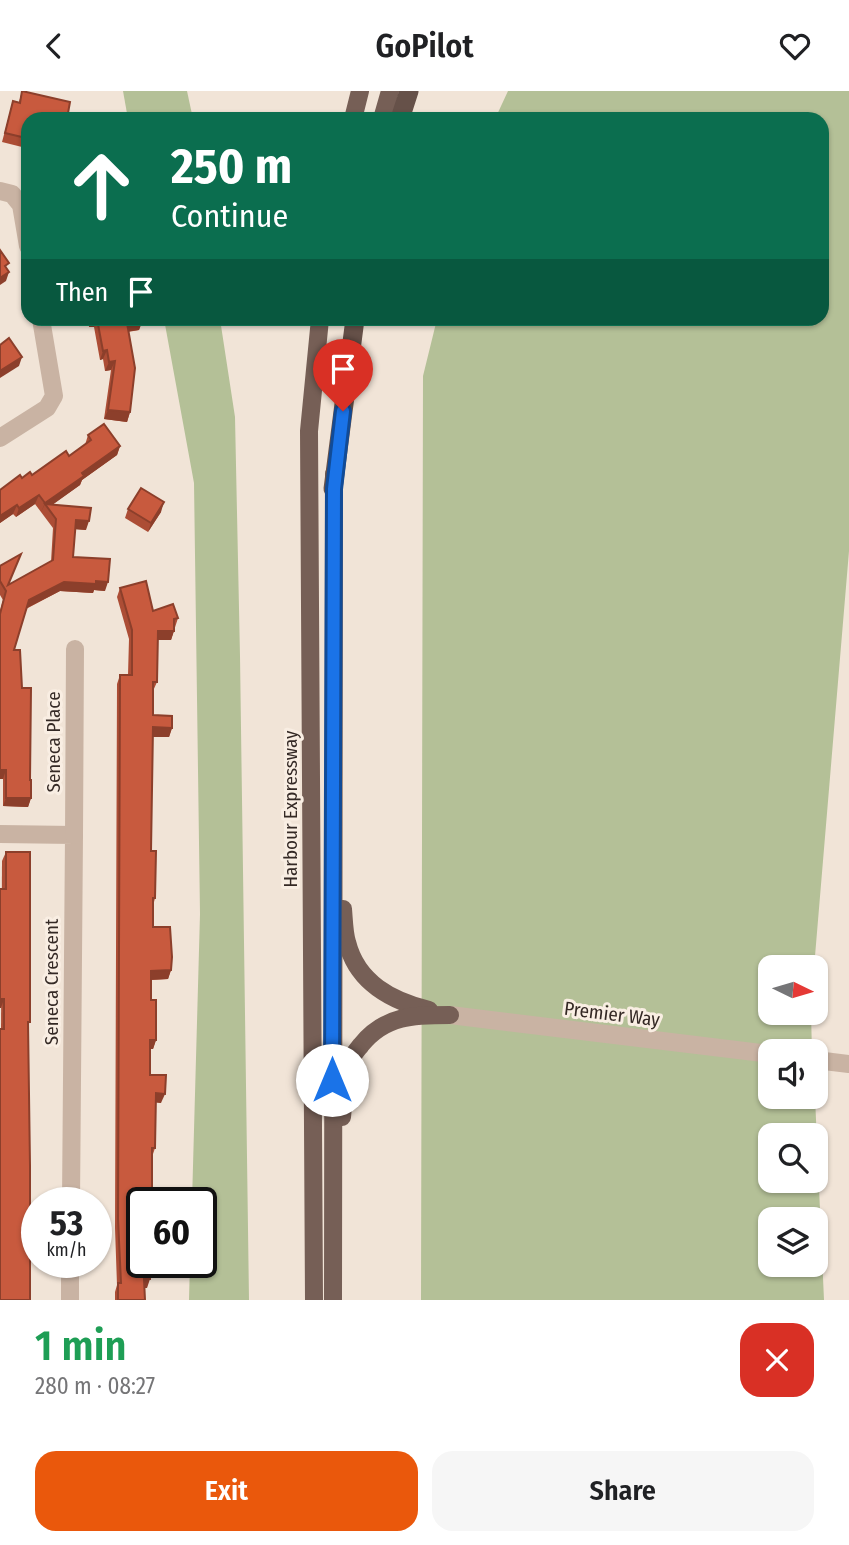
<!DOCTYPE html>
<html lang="en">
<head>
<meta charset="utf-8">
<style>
  body { margin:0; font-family:"Fira Sans Condensed",sans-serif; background:#f6f6f6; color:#202124; height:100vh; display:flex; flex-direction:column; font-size:26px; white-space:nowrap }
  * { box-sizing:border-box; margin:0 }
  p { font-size:23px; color:#757577 }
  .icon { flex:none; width:38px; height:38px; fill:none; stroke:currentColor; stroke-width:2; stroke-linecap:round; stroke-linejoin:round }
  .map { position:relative; height:1209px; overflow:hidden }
  .details { display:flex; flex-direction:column; background:#fff; flex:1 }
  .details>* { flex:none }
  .guide { position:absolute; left:21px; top:21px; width:808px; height:214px; border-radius:21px; box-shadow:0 2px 5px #0004; background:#0b6e4f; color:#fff; overflow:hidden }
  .needle { width:46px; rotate:95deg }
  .controls { position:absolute; left:758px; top:864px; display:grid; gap:14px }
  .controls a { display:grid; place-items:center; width:70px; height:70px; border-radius:14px; background:#fff; box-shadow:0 2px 5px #0004; font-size:35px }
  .speed { position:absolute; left:21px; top:1096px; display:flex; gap:14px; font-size:35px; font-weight:700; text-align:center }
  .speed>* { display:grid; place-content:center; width:91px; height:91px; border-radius:50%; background:#fff; box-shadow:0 2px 5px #0004; line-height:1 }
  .speed small { font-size:18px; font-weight:400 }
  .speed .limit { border:4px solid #111; border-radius:10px; background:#fff; color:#111 }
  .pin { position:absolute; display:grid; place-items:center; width:60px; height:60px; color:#fff; margin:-72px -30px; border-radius:50% 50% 50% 0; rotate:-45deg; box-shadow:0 0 7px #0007 }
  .pin .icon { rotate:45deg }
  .me { position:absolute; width:77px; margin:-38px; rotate:0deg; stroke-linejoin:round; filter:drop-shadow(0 0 5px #0008) }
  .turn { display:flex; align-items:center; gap:24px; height:147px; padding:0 35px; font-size:32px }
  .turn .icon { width:91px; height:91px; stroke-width:2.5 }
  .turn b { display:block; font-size:49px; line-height:60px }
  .then { display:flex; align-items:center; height:66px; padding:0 35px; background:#0003; gap:14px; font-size:26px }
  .round { display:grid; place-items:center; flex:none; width:74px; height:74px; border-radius:21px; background:#f6f6f6 }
  .overview { display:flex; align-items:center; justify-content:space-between; height:119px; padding:0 35px }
  h1 { font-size:42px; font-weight:600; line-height:52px; color:#1e9e55 }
  .action { display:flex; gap:14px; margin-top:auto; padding:14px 35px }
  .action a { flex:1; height:80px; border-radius:21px; background:#ea580c; color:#fff; font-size:28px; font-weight:600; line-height:80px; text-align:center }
  .action a+a { background:#f6f6f6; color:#202124 }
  header { display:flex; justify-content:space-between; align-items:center; height:91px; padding:0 35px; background:#fff; font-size:32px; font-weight:600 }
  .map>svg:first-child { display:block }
  .green { fill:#b4c097; fill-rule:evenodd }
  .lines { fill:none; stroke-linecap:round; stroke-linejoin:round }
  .minor { stroke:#c9b3a3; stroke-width:18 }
  .primary { stroke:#765f56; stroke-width:18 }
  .trunk { stroke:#665149; stroke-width:19 }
  .wall { fill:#ac4d35 }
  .shaded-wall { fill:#8c3f2b }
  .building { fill:#c85a3e; stroke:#8c3f2b; stroke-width:2 }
  .route-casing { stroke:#114b97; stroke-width:18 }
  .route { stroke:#1a73e8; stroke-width:12 }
  .labels { text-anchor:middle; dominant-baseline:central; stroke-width:6; stroke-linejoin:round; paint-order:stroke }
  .street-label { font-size:19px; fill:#342925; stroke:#f9eee3 }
</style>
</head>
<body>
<header><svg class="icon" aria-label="back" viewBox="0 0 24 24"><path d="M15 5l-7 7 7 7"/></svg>GoPilot<svg class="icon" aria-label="heart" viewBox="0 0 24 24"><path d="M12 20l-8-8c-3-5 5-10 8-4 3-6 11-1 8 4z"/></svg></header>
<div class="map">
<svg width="849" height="1209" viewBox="0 0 849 1209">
  <rect width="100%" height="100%" fill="#f1e4d7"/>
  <g class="green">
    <polygon points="123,0 187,0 193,28 128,28"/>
    <path d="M 508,0 L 849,0 L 849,460 L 814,877 L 770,877 L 770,922 L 811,922 L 812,961 L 770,961 L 770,1006 L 815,1006 L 824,1209 L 421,1209 L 423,285 L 437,228 L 822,228 L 822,28 L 495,28 ZM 770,1045 L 816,1045 L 816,1090 L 770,1090 ZM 770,1129 L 816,1129 L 816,1174 L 770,1174 Z"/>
    <polygon points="164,228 220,228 235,326 240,565 249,1209 189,1209 190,1171 201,1171 201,1111 192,1111 200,823 194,392"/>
  </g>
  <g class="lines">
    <g class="minor">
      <polyline points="0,100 12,103 21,114 28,155"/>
      <polyline points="0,347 47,317 54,305 41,228"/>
      <polyline points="0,743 74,744 71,1111"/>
      <polyline points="74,744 75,558"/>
      <polyline points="450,924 770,963"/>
      <polyline points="816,969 849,973"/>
      <polyline points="70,1209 70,1171"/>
    </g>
    <g class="primary">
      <polyline points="353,28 360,0"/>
      <polyline points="382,28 390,0"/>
      <path d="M 343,818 C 344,829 344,841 347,851 C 357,892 392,910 429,919"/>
      <path d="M 342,1026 C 344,1007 344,985 352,967 C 354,962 358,958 361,954 C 385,924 414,924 450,924"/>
      <polyline points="314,1209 309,340 320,228"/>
      <polyline points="333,1209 334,383"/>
    </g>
    <g class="trunk">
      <polyline points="400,28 409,0"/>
      <polyline points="333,398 355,228"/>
    </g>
  </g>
  <g class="wall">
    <polygon points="22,0 28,28 28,42 27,41 22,56 2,51 13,10 19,11"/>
    <polygon points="88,228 142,228 139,239 128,241 130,321 127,331 104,328 111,279 105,280 103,268 100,269 94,236 89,236"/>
    <polygon points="88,344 120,355 117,364 82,389 80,394 53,413 86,439 75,438 73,466 105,500 94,499 93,502 60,500 26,518 14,559 22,597 31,707 28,716 3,715 3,688 0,688 0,520 3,509 0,504 0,475 9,494 51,471 53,437 35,413 16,426 13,423 0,432 0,399 22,387 32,384 69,365 85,354"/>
    <polygon points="128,418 161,421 148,441 125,427"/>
    <polygon points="120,497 153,520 178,527 171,549 157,549 157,591 153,600 153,624 172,637 169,646 153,646 151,760 155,807 153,815 153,836 171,879 168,888 151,889 151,909 156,949 153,958 150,958 150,984 161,1012 155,1011 155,1057 152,1066 147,1197 145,1197 145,1209 115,1209 115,1201 117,1194 115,1137 117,593 120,584 128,584 129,548 117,506"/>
    <polygon points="6,761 30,931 28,934 1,938 2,770"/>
  </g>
  <g class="shaded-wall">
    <polygon points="9,181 6,190 0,194 0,187"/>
    <polygon points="93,228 97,228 94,236 89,236"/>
    <polygon points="143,229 139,239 123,241 127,232"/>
    <polygon points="107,259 103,268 100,269 103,260"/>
    <polygon points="22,266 19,275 0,287 0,280"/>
    <polygon points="115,270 111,279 105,280 109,271"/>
    <polygon points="108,319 130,321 127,331 104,328"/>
    <polygon points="120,355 117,364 82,389 80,394 48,417 45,413 41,421 45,412 82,382"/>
    <polygon points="39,404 35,413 16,426 19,417"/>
    <polygon points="164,411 161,421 148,441 151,432"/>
    <polygon points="17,414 13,423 0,432 0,425"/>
    <polygon points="76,429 89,430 86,439 73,438"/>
    <polygon points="96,490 108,491 105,500 94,499 93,502 60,500 25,518 29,509 64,491"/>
    <polygon points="158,540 174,540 171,549 154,549"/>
    <polygon points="153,636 172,637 169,646 150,646"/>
    <polygon points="0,679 6,679 3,688 0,688"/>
    <polygon points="6,707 31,707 28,716 3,715"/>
    <polygon points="171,879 168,888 148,889 151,880"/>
    <polygon points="0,908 4,908 1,917 0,917"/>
    <polygon points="150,949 156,949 153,958 147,958"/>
    <polygon points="156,1002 165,1003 161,1012 152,1011"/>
    <polygon points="144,1188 150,1188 147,1197 141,1197"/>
  </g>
  <g class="building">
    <polygon points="22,0 70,11 68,22 75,28 28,28 28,38 26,47 5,42 13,10 20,12"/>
    <polygon points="0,159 9,172 5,175 9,181 0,187"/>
    <polygon points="97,228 142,228 143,229 127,232 135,277 130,321 108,319 115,270 109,271 107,259 103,260"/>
    <polygon points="9,247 22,266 0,280 0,254"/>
    <polygon points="104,333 120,355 82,382 84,385 45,412 39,404 19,417 17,414 0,425 0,399 20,384 22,387 30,381 32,384 66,360 69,365 91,349 88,344"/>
    <polygon points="141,397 164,411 151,432 128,418"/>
    <polygon points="45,413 91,417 89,430 76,429 73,466 110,468 108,491 96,490 96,493 64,491 29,509 14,559 20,559 22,597 31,597 30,689 31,689 31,707 6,707 6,679 0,679 0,523 6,500 0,490 0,475 21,463 8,494 53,469 56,428"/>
    <polygon points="146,490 153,520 173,513 178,527 174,528 174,540 158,540 157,591 153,591 153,624 172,625 172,637 153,636 151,760 156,760 155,807 153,807 153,836 170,836 172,866 171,879 151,880 151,909 156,909 156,949 150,949 150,984 166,984 165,1003 156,1002 155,1057 152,1057 152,1111 142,1111 142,1171 151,1171 150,1188 144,1188 145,1209 118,1209 118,1192 121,1192 118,1128 120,584 132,584 132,539 120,497"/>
    <polygon points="6,761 30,761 30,931 28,931 30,1075 30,1209 0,1209 0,938 4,938 4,908 0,908 0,798 6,798"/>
  </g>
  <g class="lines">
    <defs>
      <polyline id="route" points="332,989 334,398 343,320"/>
    </defs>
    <use href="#route" class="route-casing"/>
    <use href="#route" class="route"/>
  </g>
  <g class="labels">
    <g class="street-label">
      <text transform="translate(53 651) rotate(-90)">Seneca Place</text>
      <text transform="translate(290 718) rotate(-90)">Harbour Expressway</text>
      <text transform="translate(51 891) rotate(-90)">Seneca Crescent</text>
      <text transform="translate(612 923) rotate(7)">Premier Way</text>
    </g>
  </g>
</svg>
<div class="controls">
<a><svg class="needle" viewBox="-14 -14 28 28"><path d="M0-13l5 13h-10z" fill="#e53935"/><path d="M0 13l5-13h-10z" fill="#757577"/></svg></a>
<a><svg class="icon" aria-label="sound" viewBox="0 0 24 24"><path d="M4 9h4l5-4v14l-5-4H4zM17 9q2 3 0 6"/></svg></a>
<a><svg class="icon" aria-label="search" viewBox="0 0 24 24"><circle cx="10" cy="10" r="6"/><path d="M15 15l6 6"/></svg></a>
<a><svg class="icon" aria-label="layers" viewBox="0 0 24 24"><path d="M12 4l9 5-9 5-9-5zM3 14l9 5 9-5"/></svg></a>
</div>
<div class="speed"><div>53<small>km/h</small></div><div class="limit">60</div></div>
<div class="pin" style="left:343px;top:320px;background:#d93025"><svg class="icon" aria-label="arrive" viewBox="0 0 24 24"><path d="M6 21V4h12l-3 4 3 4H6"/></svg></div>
<svg class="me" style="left:332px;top:989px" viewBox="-20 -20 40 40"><circle r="19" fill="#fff"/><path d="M0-13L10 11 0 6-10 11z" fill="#1a73e8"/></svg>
<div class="guide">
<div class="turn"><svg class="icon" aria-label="ahead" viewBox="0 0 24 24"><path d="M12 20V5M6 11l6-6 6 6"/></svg><div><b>250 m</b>Continue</div></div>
<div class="then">Then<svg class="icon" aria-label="arrive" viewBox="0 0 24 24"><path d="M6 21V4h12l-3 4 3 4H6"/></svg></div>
</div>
</div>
<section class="details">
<div class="overview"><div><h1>1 min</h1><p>280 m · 08:27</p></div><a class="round" style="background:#d93025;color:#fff"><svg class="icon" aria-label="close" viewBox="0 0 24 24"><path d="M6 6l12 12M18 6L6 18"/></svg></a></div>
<div class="action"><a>Exit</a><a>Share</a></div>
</section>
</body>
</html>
